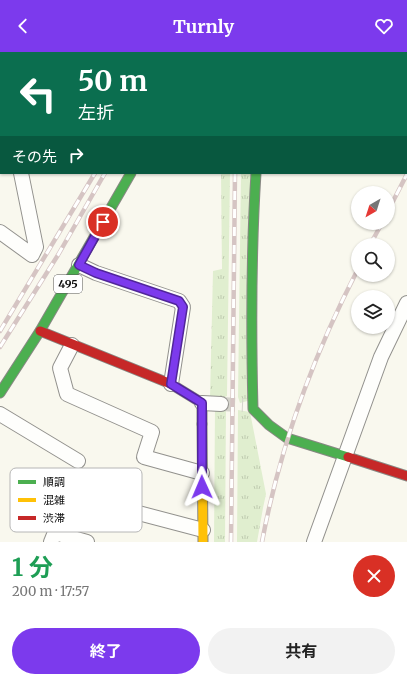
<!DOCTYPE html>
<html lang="ja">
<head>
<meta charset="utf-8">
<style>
  body { margin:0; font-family:Merriweather,"Noto Sans JP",serif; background:#f2f2f2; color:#222; height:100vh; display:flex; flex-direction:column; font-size:15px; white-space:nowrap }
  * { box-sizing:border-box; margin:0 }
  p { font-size:13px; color:#767676 }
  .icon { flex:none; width:22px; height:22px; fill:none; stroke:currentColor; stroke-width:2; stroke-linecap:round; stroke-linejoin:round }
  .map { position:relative; height:490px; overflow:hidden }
  .sheet { display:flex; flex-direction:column; background:#fff; flex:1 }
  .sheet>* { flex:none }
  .guide { position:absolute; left:0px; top:0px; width:407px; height:122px; box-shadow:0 1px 3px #0004; background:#0b6e4f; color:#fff; overflow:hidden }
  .needle { width:26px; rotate:219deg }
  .tools { position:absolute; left:351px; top:134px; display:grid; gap:8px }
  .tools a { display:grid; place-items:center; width:44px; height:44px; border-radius:50%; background:#fff; box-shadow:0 1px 3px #0004; font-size:20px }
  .pin { position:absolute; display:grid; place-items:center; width:34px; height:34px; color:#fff; margin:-17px; border:2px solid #fff; border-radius:50%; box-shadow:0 1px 4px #0007 }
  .me { position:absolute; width:44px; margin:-22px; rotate:359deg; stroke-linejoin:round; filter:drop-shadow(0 0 3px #0008) }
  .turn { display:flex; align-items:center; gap:14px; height:84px; padding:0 12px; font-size:18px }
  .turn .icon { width:52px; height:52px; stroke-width:2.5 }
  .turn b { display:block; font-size:28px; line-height:34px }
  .then { display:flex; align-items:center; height:38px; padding:0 12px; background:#0003; gap:8px; font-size:15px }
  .round { display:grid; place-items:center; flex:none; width:42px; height:42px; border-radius:21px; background:#f2f2f2 }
  .head { display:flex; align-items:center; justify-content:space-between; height:68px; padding:0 12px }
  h1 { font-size:24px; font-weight:700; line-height:30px; color:#1e9e55 }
  .button { display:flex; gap:8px; margin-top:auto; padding:8px 12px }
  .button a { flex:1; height:46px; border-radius:24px; background:#7c3aed; color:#fff; font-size:16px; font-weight:700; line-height:46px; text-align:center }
  .button a+a { background:#f2f2f2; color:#222 }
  header { display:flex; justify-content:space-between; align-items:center; height:52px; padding:0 12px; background:#7c3aed; color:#fff; font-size:18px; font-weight:700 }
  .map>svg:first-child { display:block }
  .grass { fill:url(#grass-tufts) }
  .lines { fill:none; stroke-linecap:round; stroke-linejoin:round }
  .street-tunnel { stroke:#d5d4cc; stroke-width:14; stroke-dasharray:14 7; stroke-linecap:butt }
  .street-casing { stroke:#92918d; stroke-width:16 }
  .fast-casing { stroke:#888883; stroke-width:11 }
  .slow-casing { stroke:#888883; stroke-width:11 }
  .jam-casing { stroke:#888883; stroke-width:11 }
  .street { stroke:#fefefc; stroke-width:14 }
  .fast { stroke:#4caf50; stroke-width:9 }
  .slow { stroke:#ffc107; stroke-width:9 }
  .jam { stroke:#c62828; stroke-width:9 }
  .rail-casing { stroke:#d5c4c3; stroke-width:4.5 }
  .rail { stroke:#fff; stroke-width:3; stroke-dasharray:9; stroke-linecap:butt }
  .route-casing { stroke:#51269a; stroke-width:10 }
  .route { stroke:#7c3aed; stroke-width:7 }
  .labels { text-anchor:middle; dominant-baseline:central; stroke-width:4; stroke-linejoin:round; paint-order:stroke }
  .shield { fill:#fff; stroke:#545454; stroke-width:1 }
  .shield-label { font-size:11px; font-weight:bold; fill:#0a0a0a }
  .key { fill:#fff; stroke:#b6b6b6; stroke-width:1 }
  .key-label { font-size:11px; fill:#0a0a0a }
</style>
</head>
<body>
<header><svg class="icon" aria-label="back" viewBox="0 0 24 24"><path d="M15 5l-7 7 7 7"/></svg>Turnly<svg class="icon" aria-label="heart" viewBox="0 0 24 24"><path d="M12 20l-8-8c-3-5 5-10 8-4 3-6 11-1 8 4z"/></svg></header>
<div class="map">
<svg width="407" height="490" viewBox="0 0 407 490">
  <defs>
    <pattern id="grass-tufts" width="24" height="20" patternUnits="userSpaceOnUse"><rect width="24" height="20" fill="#e0eecf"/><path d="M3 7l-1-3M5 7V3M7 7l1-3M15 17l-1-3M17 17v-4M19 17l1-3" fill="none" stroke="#bfcbb0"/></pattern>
  </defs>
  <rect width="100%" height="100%" fill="#f9f8ee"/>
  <g class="grass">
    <polygon points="221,121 230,121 227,344 218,348 210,346 213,219 222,217"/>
    <polygon points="241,121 252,121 251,348 240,351 238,345"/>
    <polygon points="215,356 226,356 225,490 214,490"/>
    <polygon points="238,358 250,360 266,442 263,456 257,490 237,490"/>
  </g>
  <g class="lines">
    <polyline class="street-tunnel" points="221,352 243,353"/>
    <defs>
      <g id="street">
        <polyline points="258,1 258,0"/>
        <polyline points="366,1 367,0"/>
        <polyline points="0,22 1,26"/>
        <polyline points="0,180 32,203 36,195 21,121"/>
        <polyline points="79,213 96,221 179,249 183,255 171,332"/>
        <polyline points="72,293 60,316 67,342 152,380 144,405 202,421"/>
        <polyline points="202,351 221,352"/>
        <polyline points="0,362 78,409"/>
        <polyline points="55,481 87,490"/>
        <polyline points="51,490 70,443 203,478"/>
        <polyline points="314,490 381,305 407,251"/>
      </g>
      <g id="fast">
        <path d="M 256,121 C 251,200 251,278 253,357 L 269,373 L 287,386 L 348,405"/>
        <polyline points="0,341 40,279 131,121"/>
      </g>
      <polyline id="slow" points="202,372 203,490"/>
      <g id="jam">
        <polyline points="198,0 198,1"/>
        <polyline points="40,279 171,332 202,351 202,372"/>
        <polyline points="348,405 407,424"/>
      </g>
    </defs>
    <use href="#street" class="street-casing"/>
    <use href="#fast" class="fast-casing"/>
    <use href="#slow" class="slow-casing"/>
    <use href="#jam" class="jam-casing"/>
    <use href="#street" class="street"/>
    <use href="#fast" class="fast"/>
    <use href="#slow" class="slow"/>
    <use href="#jam" class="jam"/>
    <defs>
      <g id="rail">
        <polyline points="159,1 160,0"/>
        <polyline points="172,1 173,0"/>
        <polyline points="236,1 236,0"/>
        <polyline points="388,159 407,122"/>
        <polyline points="370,193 382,171"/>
        <polyline points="0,279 95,121"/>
        <polyline points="0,295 58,203 105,121"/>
        <polyline points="231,490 235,121"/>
        <path d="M 262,490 C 280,394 313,304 358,217"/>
      </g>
    </defs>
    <use href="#rail" class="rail-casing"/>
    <use href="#rail" class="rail"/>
  </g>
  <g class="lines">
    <defs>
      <polyline id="route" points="103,170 79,213 96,221 179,249 183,255 171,332 202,351 202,435"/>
    </defs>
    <use href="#route" class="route-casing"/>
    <use href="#route" class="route"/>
  </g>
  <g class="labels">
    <rect class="shield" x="54" y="223" width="28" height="18" rx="3"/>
    <g class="shield-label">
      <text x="68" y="232">495</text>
    </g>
  </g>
  <rect x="10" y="416" width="132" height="64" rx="6" class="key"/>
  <rect x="18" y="428" width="18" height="4" fill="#4caf50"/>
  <rect x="18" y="446" width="18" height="4" fill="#ffc107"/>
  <rect x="18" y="464" width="18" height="4" fill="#c62828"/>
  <g class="key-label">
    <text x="43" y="434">順調</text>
    <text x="43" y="452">混雑</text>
    <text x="43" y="470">渋滞</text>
  </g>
</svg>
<div class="tools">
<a><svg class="needle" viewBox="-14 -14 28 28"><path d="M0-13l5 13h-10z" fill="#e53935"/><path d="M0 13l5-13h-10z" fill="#767676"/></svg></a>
<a><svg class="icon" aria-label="search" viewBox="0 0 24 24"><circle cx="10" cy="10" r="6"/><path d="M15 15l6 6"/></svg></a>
<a><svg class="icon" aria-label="layers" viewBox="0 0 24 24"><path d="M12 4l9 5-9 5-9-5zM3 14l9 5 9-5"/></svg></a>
</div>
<div class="pin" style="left:103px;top:170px;background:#d93025"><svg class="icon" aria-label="arrive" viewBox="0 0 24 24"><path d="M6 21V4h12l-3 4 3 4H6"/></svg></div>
<svg class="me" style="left:202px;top:435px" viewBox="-20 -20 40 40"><path d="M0-17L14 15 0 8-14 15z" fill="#7c3aed" stroke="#fff" stroke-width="4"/></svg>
<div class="guide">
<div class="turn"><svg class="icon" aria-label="left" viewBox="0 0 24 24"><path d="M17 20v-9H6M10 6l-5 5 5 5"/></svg><div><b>50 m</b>左折</div></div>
<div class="then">その先<svg class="icon" aria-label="right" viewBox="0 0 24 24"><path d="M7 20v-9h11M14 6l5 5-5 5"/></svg></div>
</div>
</div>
<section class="sheet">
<div class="head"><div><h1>1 分</h1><p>200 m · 17:57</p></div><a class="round" style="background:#d93025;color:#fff"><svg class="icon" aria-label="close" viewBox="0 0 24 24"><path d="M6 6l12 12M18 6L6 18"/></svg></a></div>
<div class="button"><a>終了</a><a>共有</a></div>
</section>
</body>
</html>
